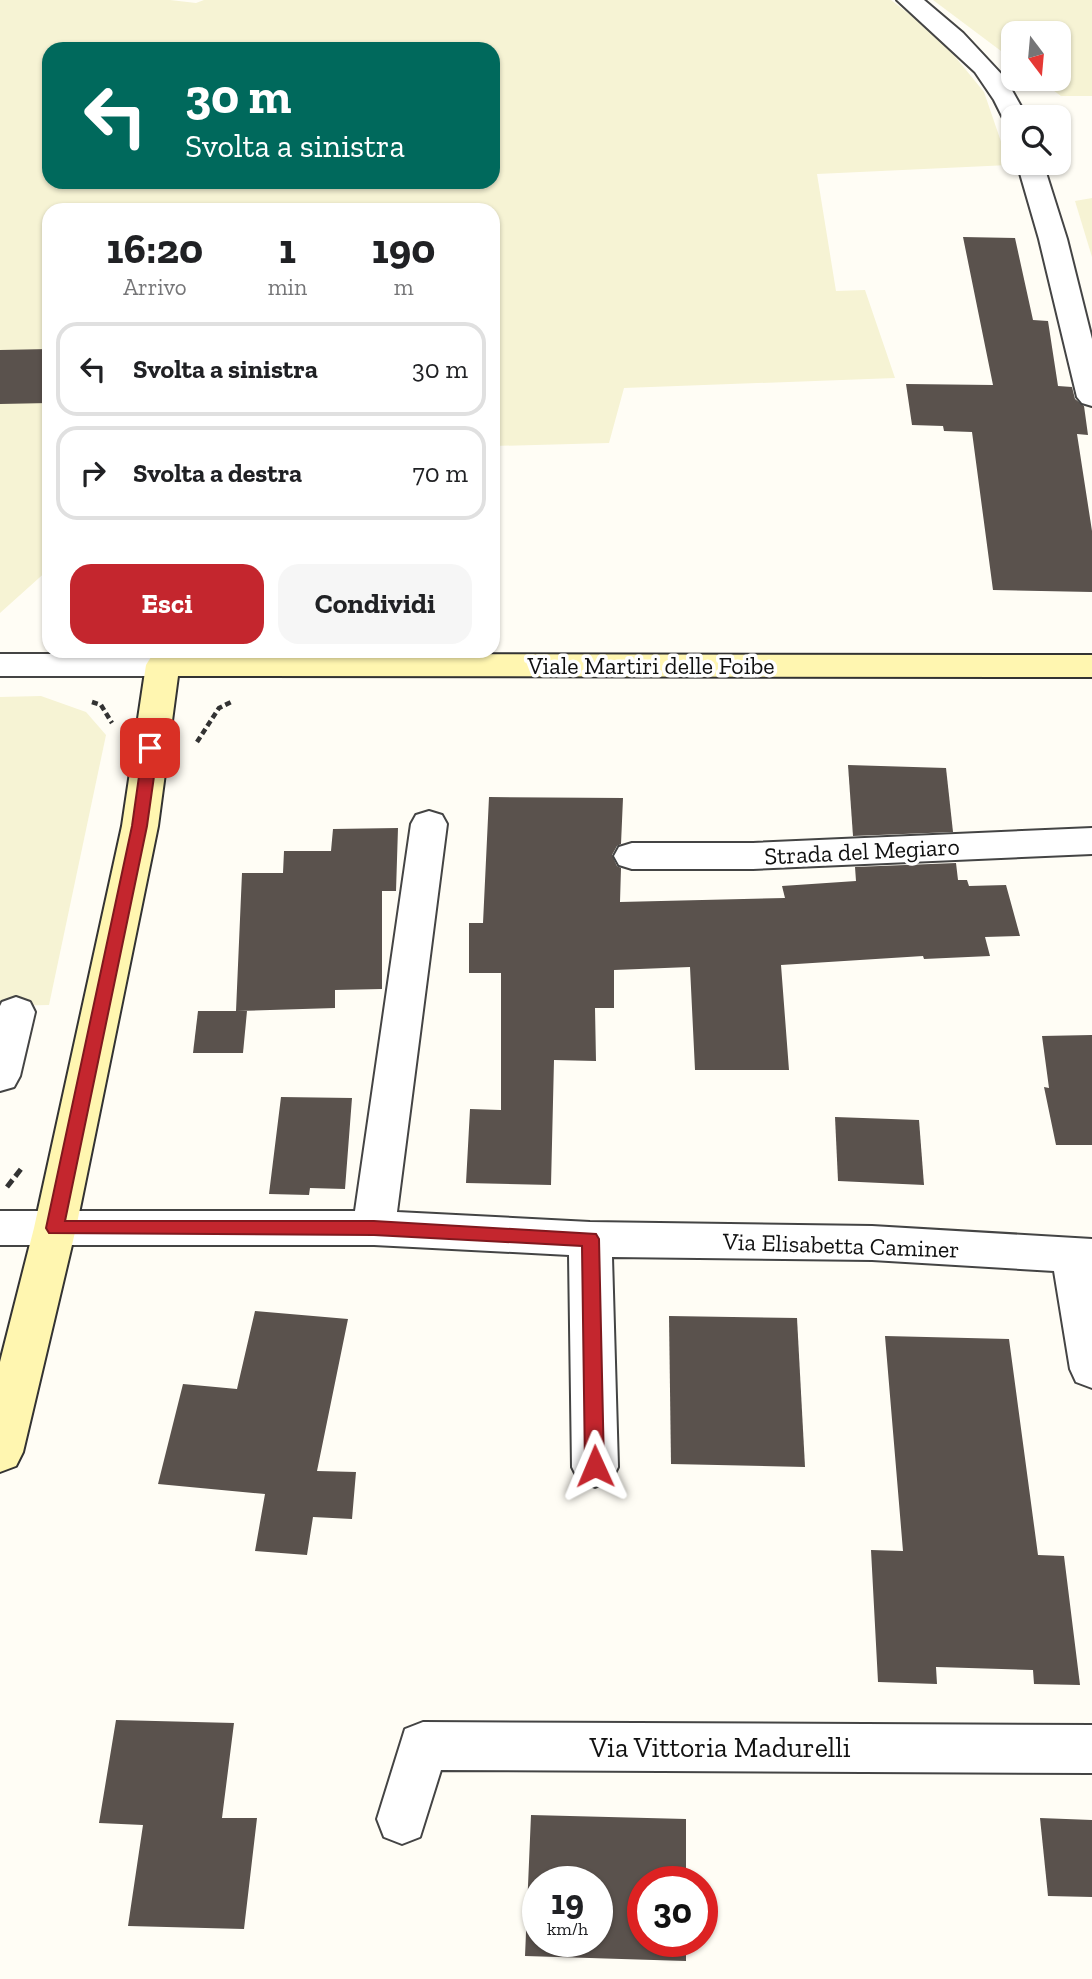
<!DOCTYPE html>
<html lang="it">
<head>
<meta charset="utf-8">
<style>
  body { margin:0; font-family:"Zilla Slab",serif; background:#f6f6f6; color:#202124; height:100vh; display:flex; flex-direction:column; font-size:26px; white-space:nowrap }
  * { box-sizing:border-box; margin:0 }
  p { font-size:23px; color:#757577 }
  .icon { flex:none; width:38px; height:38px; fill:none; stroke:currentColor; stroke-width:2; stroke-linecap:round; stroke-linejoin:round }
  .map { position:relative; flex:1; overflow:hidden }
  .side { position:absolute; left:42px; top:203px; width:458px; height:455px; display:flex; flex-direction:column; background:#fff; border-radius:21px; box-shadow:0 2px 5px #0004 }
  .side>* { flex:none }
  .top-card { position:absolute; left:42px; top:42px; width:458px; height:147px; border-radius:21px; box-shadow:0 2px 5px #0004; background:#00695c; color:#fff; overflow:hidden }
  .needle { width:46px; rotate:164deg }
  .controls { position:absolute; left:1001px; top:21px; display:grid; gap:14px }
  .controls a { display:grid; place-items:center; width:70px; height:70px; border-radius:14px; background:#fff; box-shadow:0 2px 5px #0004; font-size:35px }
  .speed { position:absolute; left:522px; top:1866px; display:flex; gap:14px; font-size:35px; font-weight:700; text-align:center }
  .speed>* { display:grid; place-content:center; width:91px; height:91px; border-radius:50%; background:#fff; box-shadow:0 2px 5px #0004; line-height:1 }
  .speed small { font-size:18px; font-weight:400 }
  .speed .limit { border:10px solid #d22; background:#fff; color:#111 }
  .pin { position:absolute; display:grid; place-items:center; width:60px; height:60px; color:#fff; margin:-30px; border-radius:14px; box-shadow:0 4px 10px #0006 }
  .me { position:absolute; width:77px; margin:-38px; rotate:359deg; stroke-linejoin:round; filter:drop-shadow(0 0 5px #0008) }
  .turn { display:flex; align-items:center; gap:24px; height:147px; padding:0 28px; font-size:32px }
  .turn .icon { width:91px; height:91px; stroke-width:2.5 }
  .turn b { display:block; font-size:49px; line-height:60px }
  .eta { display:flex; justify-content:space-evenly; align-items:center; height:119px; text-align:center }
  .eta b { font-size:42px; font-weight:800; line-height:49px }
  .cta { display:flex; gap:14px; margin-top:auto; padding:14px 28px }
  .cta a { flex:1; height:80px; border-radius:21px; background:#c4262e; color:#fff; font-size:28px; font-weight:800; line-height:80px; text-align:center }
  .cta a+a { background:#f6f6f6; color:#202124 }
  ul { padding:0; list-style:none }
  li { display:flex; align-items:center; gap:21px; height:94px; margin:0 14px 10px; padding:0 14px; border:4px solid #e0e0e0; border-radius:21px }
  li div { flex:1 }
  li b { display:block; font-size:26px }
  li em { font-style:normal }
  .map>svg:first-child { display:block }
  .farmland { fill:#f6f3d4; fill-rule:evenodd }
  .building { fill:#5a524d; fill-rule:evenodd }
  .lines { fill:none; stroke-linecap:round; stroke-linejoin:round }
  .street-casing { stroke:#444; stroke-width:4 }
  .secondary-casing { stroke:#333; stroke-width:4 }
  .path-far1 { stroke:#333; stroke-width:4.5; stroke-dasharray:6 3.5; stroke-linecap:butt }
  .path { stroke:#333; stroke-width:5; stroke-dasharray:9 4.5; stroke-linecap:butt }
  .street { fill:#fff; fill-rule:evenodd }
  .secondary { fill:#fff6b0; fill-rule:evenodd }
  .route { fill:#c4262e; stroke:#7f191e; stroke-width:2 }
  .labels { text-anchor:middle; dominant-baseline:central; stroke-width:7; stroke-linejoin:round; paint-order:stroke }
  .street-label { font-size:24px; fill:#111; stroke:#fff }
  .near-street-label { font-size:28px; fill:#111; stroke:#fff }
</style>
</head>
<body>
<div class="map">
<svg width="1092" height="1979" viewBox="0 0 1092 1979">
  <rect width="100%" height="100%" fill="#fffdf5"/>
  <g class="farmland">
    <path d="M 0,0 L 170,0 L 196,3 L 204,0 L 891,0 L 939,37 L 984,92 L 1009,165 L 817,174 L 836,291 L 865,290 L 895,378 L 624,388 L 609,443 L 494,446 L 494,210 L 49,210 L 49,569 L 0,613 ZM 49,49 L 494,49 L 494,182 L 49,182 Z"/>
    <polygon points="933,0 1092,0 1092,96 1061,96 1038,79 1059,79 1059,33 1013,33 1013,60"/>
    <polygon points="1092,198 1092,257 1075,201"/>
    <polygon points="41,696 86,712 106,735 49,1005 0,1006 0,697"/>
  </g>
  <g class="building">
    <polygon points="963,237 1015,238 1033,320 1048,321 1058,386 1072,387 1075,399 1084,406 1088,435 1077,434 1092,531 1092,592 993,590 972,432 944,431 943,426 912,425 906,384 993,385"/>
    <polygon points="49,349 49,403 0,404 0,350"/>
    <polygon points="848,765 946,768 953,832 853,836"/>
    <polygon points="489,797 623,798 621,844 617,846 612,855 617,866 621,868 620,902 785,898 782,886 856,881 855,867 956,863 958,880 967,880 969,886 1006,885 1020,936 985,937 990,956 924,959 923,956 781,965 789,1070 695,1070 690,967 614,970 614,1008 595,1008 596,1061 554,1060 551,1185 466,1183 470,1109 501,1110 501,973 469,973 469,923 483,923"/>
    <polygon points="398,828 396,891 382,891 382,989 335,990 335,1008 236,1011 242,873 283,873 284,851 331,851 333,829"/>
    <polygon points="198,1011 247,1011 243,1053 193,1053"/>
    <polygon points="1092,1035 1092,1145 1056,1145 1044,1087 1049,1088 1042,1036"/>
    <polygon points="281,1097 352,1098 345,1189 310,1188 309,1195 269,1194"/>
    <polygon points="835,1117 919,1120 924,1185 838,1181"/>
    <polygon points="255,1311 348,1319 317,1471 356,1472 352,1519 313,1517 307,1555 255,1551 265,1494 158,1484 183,1384 237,1389"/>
    <polygon points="669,1316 797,1318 805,1467 671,1464"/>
    <polygon points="885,1336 1009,1339 1038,1555 1064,1556 1080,1685 1034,1684 1033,1670 936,1667 937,1684 878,1682 871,1550 903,1551"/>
    <polygon points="116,1720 234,1723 222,1818 257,1818 244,1929 128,1926 143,1825 99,1823"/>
    <path d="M 531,1815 L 686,1819 L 686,1881 L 642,1881 L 642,1941 L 686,1941 L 686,1961 L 525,1956 ZM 537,1881 L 597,1881 L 597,1941 L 537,1941 Z"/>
    <polygon points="1040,1818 1092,1820 1092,1897 1048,1896"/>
  </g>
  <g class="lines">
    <defs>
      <g id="street">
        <polygon points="897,0 924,0 963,33 1005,78 1027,117 1013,117 1013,124 1005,122 994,100 975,72"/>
        <polygon points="1017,163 1043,163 1067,239 1092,339 1092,406 1082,403 1077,397 1039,239"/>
        <polygon points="0,654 163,654 175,657 180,665 175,673 163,676 0,676"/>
        <polygon points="429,811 442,815 447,824 397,1212 590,1222 872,1226 1092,1239 1092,1388 1076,1382 1070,1369 1054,1271 872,1260 612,1257 618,1467 611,1481 595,1487 579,1481 572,1467 569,1255 374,1245 0,1245 0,1211 355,1211 411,824 416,815"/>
        <polygon points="1092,828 1092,854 753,869 632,869 619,865 614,856 619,847 632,843 753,843"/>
        <polygon points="16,997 30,1002 35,1012 20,1076 14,1087 0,1091 0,1006 2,1002"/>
        <polygon points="423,1722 1092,1725 1092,1773 441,1770 420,1837 402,1844 384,1837 377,1819 405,1729"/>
      </g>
      <polygon id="secondary" points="163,654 1092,655 1092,677 178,676 158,826 76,1228 23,1452 16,1466 0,1472 0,1362 34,1228 122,826 146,665 151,657"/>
    </defs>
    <use href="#street" class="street-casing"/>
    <use href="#secondary" class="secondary-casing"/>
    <g class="path-far1">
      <polyline points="92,702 101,705 112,723"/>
      <polyline points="197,742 219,708 231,702"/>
    </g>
    <polyline class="path" points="7,1187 21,1169"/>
    <use href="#street" class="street"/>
    <use href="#secondary" class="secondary"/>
  </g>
  <polygon class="route" points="150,744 158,748 147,826 65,1221 374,1221 596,1234 599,1239 604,1466 602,1472 595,1475 588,1472 585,1466 582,1246 374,1235 49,1233 46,1228 132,826 143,748"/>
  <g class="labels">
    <g class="street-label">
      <text x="651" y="665">Viale Martiri delle Foibe</text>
      <text transform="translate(862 851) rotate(-3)">Strada del Megiaro</text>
      <text transform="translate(841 1245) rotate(2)">Via Elisabetta Caminer</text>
    </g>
    <g class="near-street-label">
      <text x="720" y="1747">Via Vittoria Madurelli</text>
    </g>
  </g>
</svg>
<div class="controls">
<a><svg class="needle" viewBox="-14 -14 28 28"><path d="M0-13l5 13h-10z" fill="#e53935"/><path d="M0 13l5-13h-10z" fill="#757577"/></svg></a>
<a><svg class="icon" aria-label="search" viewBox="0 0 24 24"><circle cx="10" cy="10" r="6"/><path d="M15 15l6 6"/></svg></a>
</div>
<div class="speed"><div>19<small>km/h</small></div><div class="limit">30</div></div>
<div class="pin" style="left:150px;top:748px;background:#d93025"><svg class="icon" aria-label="arrive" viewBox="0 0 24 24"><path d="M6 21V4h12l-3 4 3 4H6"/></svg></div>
<svg class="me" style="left:595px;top:1466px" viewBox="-20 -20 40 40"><path d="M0-17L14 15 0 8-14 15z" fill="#c4262e" stroke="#fff" stroke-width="4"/></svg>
<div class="top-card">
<div class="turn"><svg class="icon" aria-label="left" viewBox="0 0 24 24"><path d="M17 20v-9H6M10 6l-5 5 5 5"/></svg><div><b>30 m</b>Svolta a sinistra</div></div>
</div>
<section class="side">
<div class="eta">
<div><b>16:20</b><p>Arrivo</p></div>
<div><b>1</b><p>min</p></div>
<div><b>190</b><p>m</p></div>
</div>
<ul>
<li><svg class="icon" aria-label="left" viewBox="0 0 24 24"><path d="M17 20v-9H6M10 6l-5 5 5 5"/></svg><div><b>Svolta a sinistra</b></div><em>30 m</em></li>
<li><svg class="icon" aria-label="right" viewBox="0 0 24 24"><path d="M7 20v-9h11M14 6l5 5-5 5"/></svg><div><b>Svolta a destra</b></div><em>70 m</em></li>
</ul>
<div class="cta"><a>Esci</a><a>Condividi</a></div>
</section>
</div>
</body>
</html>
